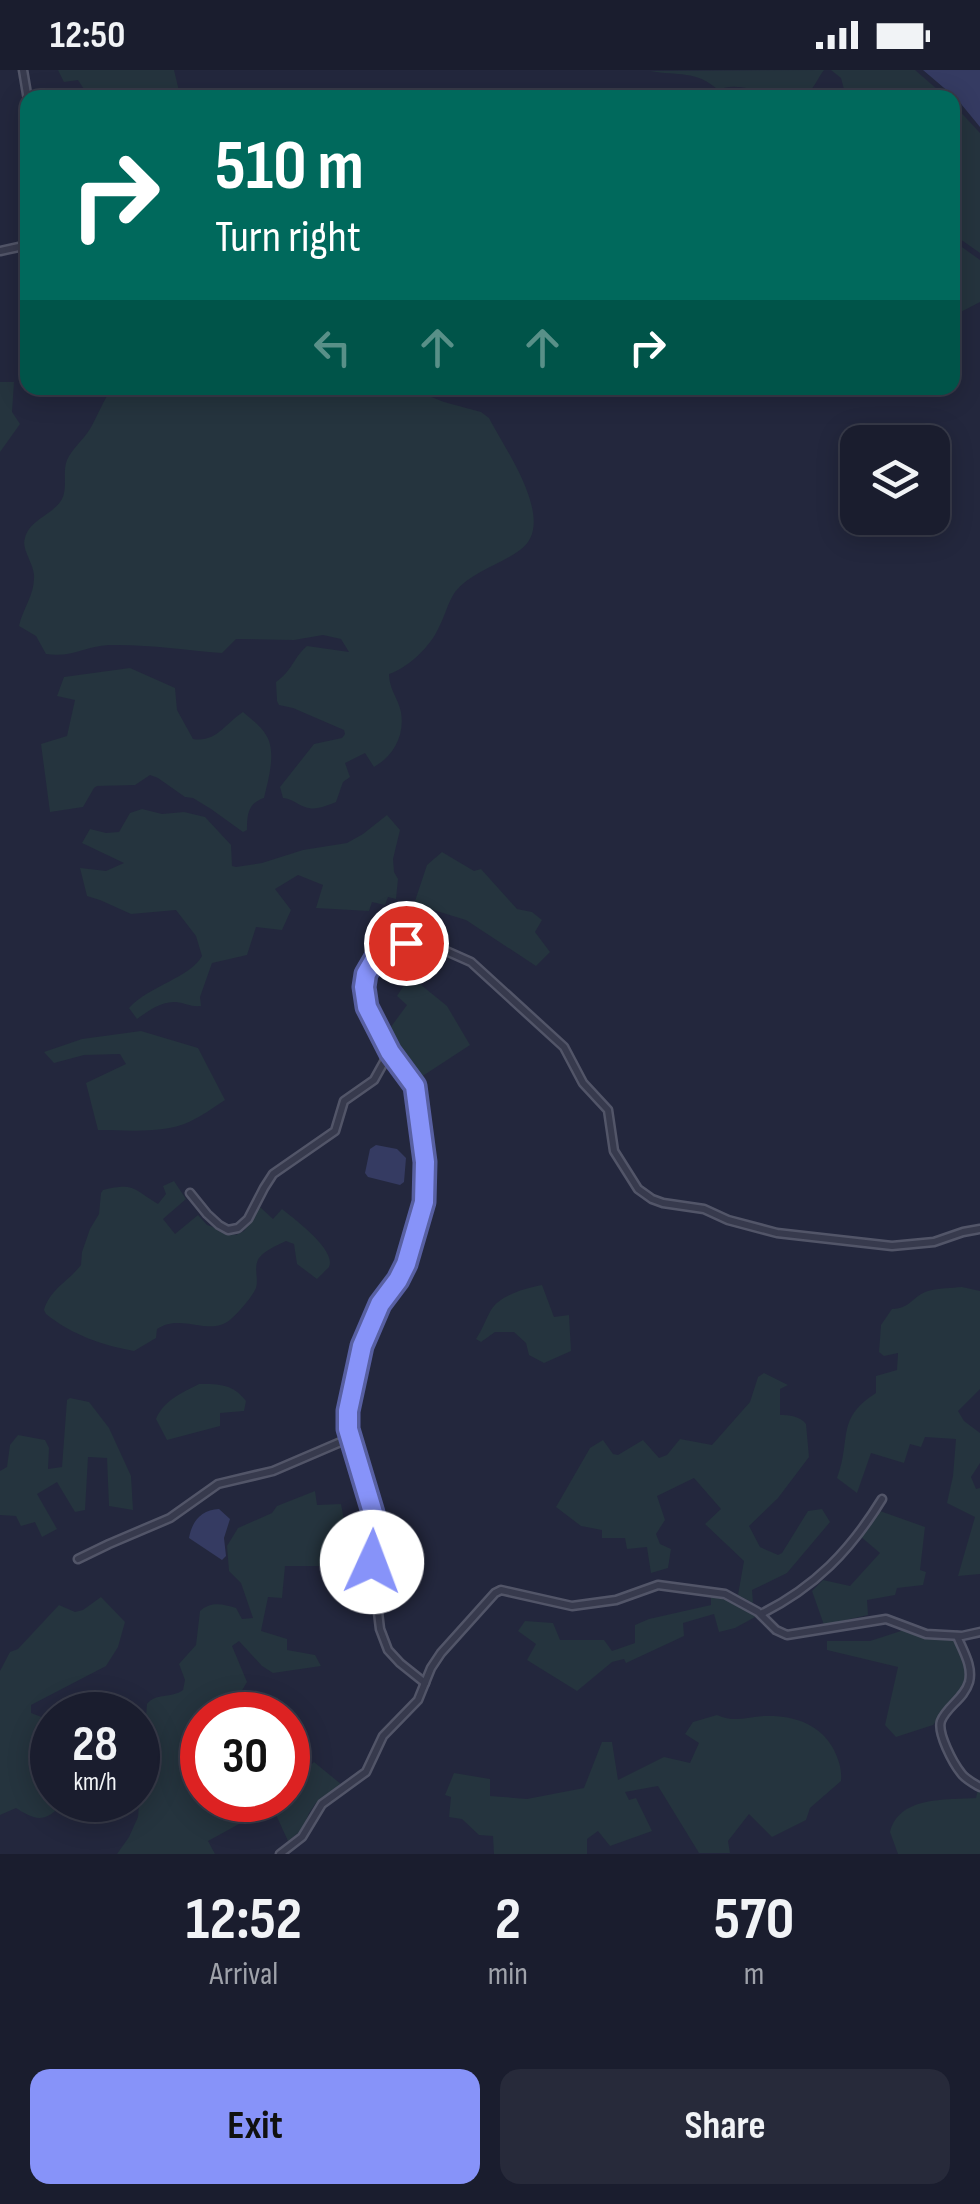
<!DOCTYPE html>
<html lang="en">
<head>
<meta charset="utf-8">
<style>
  body { margin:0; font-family:"Sofia Sans Condensed",sans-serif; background:#272a3a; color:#f1f3f6; height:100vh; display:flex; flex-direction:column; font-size:38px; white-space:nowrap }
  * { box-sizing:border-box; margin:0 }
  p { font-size:32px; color:#9fa2aa }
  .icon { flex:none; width:55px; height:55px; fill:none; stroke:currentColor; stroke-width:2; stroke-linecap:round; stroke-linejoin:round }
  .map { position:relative; height:1784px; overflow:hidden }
  .side { display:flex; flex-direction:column; background:#1a1d2e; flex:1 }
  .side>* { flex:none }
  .hud { position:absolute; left:20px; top:20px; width:940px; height:305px; border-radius:20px; box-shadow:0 5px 25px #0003,0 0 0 2px #383b4a; background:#00695c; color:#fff; overflow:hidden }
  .tools { position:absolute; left:840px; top:355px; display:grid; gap:20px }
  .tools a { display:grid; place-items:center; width:110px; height:110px; border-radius:20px; background:#1a1d2e; box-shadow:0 5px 25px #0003,0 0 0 2px #383b4a; font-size:50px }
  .speed { position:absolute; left:30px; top:1622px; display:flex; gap:20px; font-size:50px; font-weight:700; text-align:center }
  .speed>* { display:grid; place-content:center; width:130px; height:130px; border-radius:50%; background:#1a1d2e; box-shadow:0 5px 25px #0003,0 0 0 2px #383b4a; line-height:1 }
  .speed small { font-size:25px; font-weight:400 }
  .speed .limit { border:15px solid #d22; background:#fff; color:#111 }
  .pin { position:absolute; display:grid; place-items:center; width:85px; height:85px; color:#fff; margin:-42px; border:5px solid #fff; border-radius:50%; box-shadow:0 2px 10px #0007 }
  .me { position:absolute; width:110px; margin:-55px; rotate:2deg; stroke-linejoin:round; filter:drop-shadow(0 0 8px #0008) }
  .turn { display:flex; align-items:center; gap:35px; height:210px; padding:0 30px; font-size:45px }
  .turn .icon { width:130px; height:130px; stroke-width:2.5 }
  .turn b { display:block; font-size:70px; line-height:85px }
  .lanes { display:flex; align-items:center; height:95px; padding:0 30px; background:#0003; justify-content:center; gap:50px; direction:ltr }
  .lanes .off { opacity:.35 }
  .eta { display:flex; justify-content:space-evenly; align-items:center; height:170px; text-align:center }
  .eta b { font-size:60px; font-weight:700; line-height:70px }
  .button { display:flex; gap:20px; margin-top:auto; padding:20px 30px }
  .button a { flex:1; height:115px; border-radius:20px; background:#8793f9; color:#111; font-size:40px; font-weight:700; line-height:115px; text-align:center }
  .button a+a { background:#272a3a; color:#f1f3f6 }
  .status { display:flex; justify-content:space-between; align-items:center; height:70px; padding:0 50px; background:#1a1d2e; direction:ltr }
  .status svg { height:28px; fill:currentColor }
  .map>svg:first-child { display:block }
  .green { fill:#25343e }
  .water { fill:#353b62 }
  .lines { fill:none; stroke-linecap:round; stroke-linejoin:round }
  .minor-casing { stroke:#525568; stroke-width:11 }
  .minor { stroke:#373a4d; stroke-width:6 }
  .route-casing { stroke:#5860a2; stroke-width:25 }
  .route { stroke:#8793f9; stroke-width:18 }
</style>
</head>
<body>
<div class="status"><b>12:50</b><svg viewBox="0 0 49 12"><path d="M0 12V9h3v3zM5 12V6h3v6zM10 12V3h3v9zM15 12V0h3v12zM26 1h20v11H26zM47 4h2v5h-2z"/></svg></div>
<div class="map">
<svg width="980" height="1784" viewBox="0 0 980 1784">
  <rect width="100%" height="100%" fill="#23273d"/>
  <g class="green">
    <polygon points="58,0 174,0 180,25 179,28 89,27 78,10 64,12"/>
    <path d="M 824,0 C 818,7 814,20 805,25 C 781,37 745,7 718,20 C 697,0 677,6 650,1 Z"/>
    <polygon points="831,0 915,0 946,27 846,27 841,8"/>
    <polygon points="953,34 980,63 980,183 953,164"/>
    <polygon points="952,170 980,190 980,232 953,246"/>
    <polygon points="0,312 14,312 12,342 20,354 0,382"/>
    <path d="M 112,318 L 409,318 L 444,332 L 481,342 L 489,348 C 504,378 559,453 520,480 C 500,495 471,502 455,522 C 448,532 445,546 439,557 C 431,576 408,598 389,604 C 389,619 398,628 401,642 C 405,666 393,686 374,697 L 365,683 L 345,693 L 350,707 L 343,712 L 336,732 C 326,736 315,741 305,737 C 296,734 293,729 283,728 L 280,717 L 314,674 L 342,668 L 345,664 L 344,660 L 293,638 L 279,635 L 277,631 L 276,612 C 293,600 293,588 307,576 L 349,582 L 341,569 L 323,565 L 294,570 L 236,569 L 222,583 C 184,580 147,574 109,575 C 85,576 72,588 46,584 L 36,566 L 19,556 C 23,538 35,525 34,505 C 33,492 21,479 25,468 C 30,449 53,445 62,429 C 68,417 62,403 67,390 C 72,379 83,370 90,359 C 98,345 103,331 112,318 Z"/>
    <path d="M 130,598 L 175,618 L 177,640 L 193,669 C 216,673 226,653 243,642 C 251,649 261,656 266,665 C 277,681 268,711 264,728 C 248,733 247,745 247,760 L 243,762 L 211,739 L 193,728 L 185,727 L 158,708 L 150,705 L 135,715 L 97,716 L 94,718 L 83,737 L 50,742 L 41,674 L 67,666 L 75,630 L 57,626 L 64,607 Z"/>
    <path d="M 142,739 L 162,744 L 184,742 L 205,747 L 231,775 L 232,796 L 236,797 L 262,793 L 303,780 L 347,773 L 363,764 L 387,745 L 400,760 L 393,789 L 394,802 L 398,809 L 396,829 L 388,827 L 385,835 L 372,832 L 369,841 L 316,838 L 323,815 L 298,805 L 275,819 L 291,840 L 282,860 L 256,857 L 247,885 L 212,893 L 200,927 L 201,936 C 190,937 186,933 176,932 C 161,931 148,941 137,949 L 129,938 C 149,916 191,907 202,886 L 196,866 L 176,840 L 131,844 L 100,830 L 87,826 L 80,798 L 106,801 L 124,793 L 82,773 L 90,759 L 106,763 L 119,762 L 130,743 Z"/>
    <polygon points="442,782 474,801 481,799 517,839 532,842 542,850 535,862 550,882 536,896 466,850 414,834 427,795"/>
    <polygon points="410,906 447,936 470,975 418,1009 401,990 385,965 407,935 397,926"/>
    <path d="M 141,961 L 198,978 L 225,1030 C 214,1037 202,1046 189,1052 C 162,1064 127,1060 98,1060 L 86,1013 L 126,994 L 120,984 L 84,985 L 54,993 L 44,982 L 82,969 Z"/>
    <path d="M 174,1111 L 186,1129 L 163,1149 L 175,1164 L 198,1145 L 207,1155 L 236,1165 L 244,1161 L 260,1137 L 273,1149 L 282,1139 C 293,1148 337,1180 329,1197 C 328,1198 318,1208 317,1209 L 297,1194 L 294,1174 L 286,1171 C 278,1175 265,1180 259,1188 C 253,1197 259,1209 256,1218 C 252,1227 239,1242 231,1249 C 210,1268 182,1242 157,1259 L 156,1268 L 134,1281 C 102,1275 72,1265 46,1244 L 44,1240 C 50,1219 69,1211 81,1195 L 82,1182 L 90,1159 L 99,1144 L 101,1123 L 103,1120 C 135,1112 134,1120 158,1134 L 166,1124 L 163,1116 Z"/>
    <path d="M 542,1215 L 554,1247 L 569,1245 L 571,1281 L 544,1293 L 529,1285 L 526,1273 L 514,1262 L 495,1262 L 481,1272 L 476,1269 C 482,1260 486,1249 491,1240 C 500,1225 526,1218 542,1215 Z"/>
    <path d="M 962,1217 L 980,1221 L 980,1319 L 958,1341 L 964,1351 L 980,1363 L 980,1393 L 971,1407 L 976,1419 L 980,1418 L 980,1504 L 958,1506 L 975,1447 L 947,1433 L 953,1406 L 956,1369 L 925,1367 L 921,1377 L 910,1374 L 904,1393 L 871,1383 L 857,1423 L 837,1408 C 852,1369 835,1349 876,1323 L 876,1306 L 897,1300 L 898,1283 L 884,1286 L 879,1282 L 881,1255 L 892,1239 C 912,1238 912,1226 928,1221 C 939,1218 951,1218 962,1217 Z"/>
    <path d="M 764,1303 L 788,1315 L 780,1319 L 780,1345 C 789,1345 800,1346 806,1354 L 809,1387 L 778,1428 L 749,1456 L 760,1477 L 778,1485 L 782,1483 L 808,1441 L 822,1439 L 830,1452 L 787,1503 L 752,1520 L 753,1533 L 738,1525 L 744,1491 L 705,1454 L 721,1439 L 694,1408 L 657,1426 L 665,1450 L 656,1464 L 660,1474 L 671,1479 L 668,1498 L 651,1503 L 647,1477 L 627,1479 L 625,1468 L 602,1468 L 602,1460 L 581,1456 L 556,1437 L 590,1378 L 603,1370 L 613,1384 L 618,1385 L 643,1370 L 659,1388 L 667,1385 L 680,1369 L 712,1375 L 750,1332 L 758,1307 Z"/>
    <path d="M 199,1314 C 220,1314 233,1314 246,1331 L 244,1341 L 220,1343 L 220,1356 L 167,1370 L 156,1349 C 164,1330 182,1323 199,1314 Z"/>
    <polygon points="70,1328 89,1332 109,1358 131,1406 133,1440 109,1436 107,1388 88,1387 85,1440 75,1442 57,1412 37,1424 57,1459 42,1467 35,1452 21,1456 16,1446 0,1445 0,1401 7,1397 10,1375 18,1365 45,1370 49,1378 48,1399 62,1397 67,1330"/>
    <path d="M 315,1421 L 317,1435 L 341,1434 L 348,1471 L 370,1472 L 367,1496 L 285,1496 L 282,1528 L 268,1527 L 261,1561 L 287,1569 L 287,1580 L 315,1585 L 321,1596 L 273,1603 L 262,1596 L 239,1571 L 232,1576 L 247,1612 L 230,1641 L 234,1645 L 202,1645 L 202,1730 L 288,1730 L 288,1685 L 307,1698 L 314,1692 L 342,1715 L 316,1733 L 309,1743 L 303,1759 L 288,1771 L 272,1736 L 208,1771 L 215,1784 L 117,1784 L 129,1767 L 138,1747 L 147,1634 C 157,1622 171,1629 183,1620 L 185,1610 L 179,1594 L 196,1575 L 200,1541 C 211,1531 223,1534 236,1538 L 242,1549 L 253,1548 L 241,1513 L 229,1501 L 227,1476 L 238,1458 L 272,1443 L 277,1436 Z"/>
    <polygon points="880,1441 925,1457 920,1500 926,1502 923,1515 897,1518 895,1525 867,1530 868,1545 824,1555 812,1521 823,1510 850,1516 880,1483 860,1466"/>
    <path d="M 101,1527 L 125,1552 L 118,1577 L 106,1596 L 31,1635 L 31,1643 L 52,1651 L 52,1660 C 31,1679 52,1718 55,1741 C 41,1754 29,1746 16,1738 L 0,1745 L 0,1601 L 10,1582 L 18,1579 L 59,1535 L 75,1542 L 83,1540 Z"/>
    <path d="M 711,1527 C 727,1529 745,1534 757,1546 L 735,1558 L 719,1562 L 714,1544 L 683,1553 L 684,1566 L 626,1593 L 624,1589 L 612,1592 L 577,1621 L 527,1590 L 536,1574 L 518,1561 L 525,1551 L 553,1553 L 560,1570 L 604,1570 L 612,1581 L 635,1573 L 635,1555 L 649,1549 L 711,1535 Z"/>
    <polygon points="904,1560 923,1567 954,1571 963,1590 967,1605 960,1623 933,1655 896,1667 885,1655 898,1597 827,1580 827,1571 870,1571"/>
    <path d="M 717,1645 C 735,1653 747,1647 765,1646 C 793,1645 821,1654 834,1680 C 839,1691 842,1699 841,1711 L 810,1738 L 806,1750 L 772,1767 L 749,1744 L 728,1771 L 730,1783 L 699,1783 L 658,1716 L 625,1722 L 629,1730 L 636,1728 L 652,1761 L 610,1776 L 598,1761 L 587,1769 L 587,1784 L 494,1784 L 493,1766 L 479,1765 L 462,1749 L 449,1747 L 451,1727 L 445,1725 L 454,1703 L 490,1709 L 490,1726 L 527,1729 L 584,1718 L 602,1672 L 612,1672 L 618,1710 L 664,1687 L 690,1693 L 699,1673 L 685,1664 L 693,1652 Z"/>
    <path d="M 978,1719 L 980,1721 L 980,1784 L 898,1784 L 890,1762 C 899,1726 946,1730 976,1728 Z"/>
  </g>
  <g class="water">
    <polygon points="923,0 980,0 980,57 957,29"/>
    <polygon points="376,1075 397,1079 406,1088 404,1112 400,1115 368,1107 365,1103 370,1079"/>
    <path d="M 219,1439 L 230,1449 L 224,1468 L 226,1486 L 222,1490 L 189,1468 C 192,1451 201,1440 219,1439 Z"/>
  </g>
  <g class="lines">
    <defs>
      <g id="minor">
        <polyline points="23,0 28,30"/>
        <polyline points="28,46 24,83 28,107"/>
        <polyline points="0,181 28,175"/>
        <polyline points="190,1123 207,1144 219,1155 228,1160 238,1158 248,1149 264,1118 273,1104 335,1061 344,1031 374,1010 389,983"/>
        <polyline points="78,1489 109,1474 170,1448 218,1414 273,1401 350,1368"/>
        <path d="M 761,1544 C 815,1517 850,1481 882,1429"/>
        <path d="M 957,1566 C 963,1581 973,1596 969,1612 C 964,1629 947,1636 941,1651 C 937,1663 953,1693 961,1703 C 965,1709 973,1713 980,1717"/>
        <polyline points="425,1613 400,1593 388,1580 380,1559 372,1492 375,1472 374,1446 347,1356 348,1341 362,1276 381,1234 398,1210 406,1194 424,1132 425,1091 415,1016 390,981 365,928 367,904 380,881 394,874 403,873 444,880 471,892 564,977 583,1013 608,1040 614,1081 638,1119 652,1129 663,1133 704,1139 728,1150 777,1163 892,1176 934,1172 963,1162 980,1159"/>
        <polyline points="280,1784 302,1767 322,1734 366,1702 383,1666 418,1630 431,1598 441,1583 495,1523 501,1520 572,1536 616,1530 658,1515 725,1524 758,1542 776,1560 787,1565 886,1549 926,1564 962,1566 980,1562"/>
      </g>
    </defs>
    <use href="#minor" class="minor-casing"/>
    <use href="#minor" class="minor"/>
  </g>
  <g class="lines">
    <defs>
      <polyline id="route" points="372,1492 374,1472 374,1446 348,1359 348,1341 362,1276 380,1234 398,1210 406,1194 424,1132 425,1092 415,1016 390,982 367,937 364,917 366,904 380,880 394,874 406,873"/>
    </defs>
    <use href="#route" class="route-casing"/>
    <use href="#route" class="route"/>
  </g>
</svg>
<div class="tools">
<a><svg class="icon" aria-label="layers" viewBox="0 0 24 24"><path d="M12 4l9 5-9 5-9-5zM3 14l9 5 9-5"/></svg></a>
</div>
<div class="speed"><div>28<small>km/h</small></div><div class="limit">30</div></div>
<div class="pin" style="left:406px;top:873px;background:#d93025"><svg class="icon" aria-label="arrive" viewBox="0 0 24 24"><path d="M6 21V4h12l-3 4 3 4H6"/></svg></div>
<svg class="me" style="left:372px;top:1492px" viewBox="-20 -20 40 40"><circle r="19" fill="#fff"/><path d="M0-13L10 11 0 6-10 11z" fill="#8793f9"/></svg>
<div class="hud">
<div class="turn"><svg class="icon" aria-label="right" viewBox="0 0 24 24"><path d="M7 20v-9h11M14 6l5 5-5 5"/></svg><div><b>510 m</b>Turn right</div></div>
<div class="lanes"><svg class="icon off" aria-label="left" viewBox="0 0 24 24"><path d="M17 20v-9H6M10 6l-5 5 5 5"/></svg><svg class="icon off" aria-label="ahead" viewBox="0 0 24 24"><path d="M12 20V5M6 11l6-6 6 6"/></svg><svg class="icon off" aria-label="ahead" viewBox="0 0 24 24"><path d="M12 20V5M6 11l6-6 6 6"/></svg><svg class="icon" aria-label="right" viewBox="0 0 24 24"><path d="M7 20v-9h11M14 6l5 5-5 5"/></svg></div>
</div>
</div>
<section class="side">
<div class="eta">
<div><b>12:52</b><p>Arrival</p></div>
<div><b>2</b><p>min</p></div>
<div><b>570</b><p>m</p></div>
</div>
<div class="button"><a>Exit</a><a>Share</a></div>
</section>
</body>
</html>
